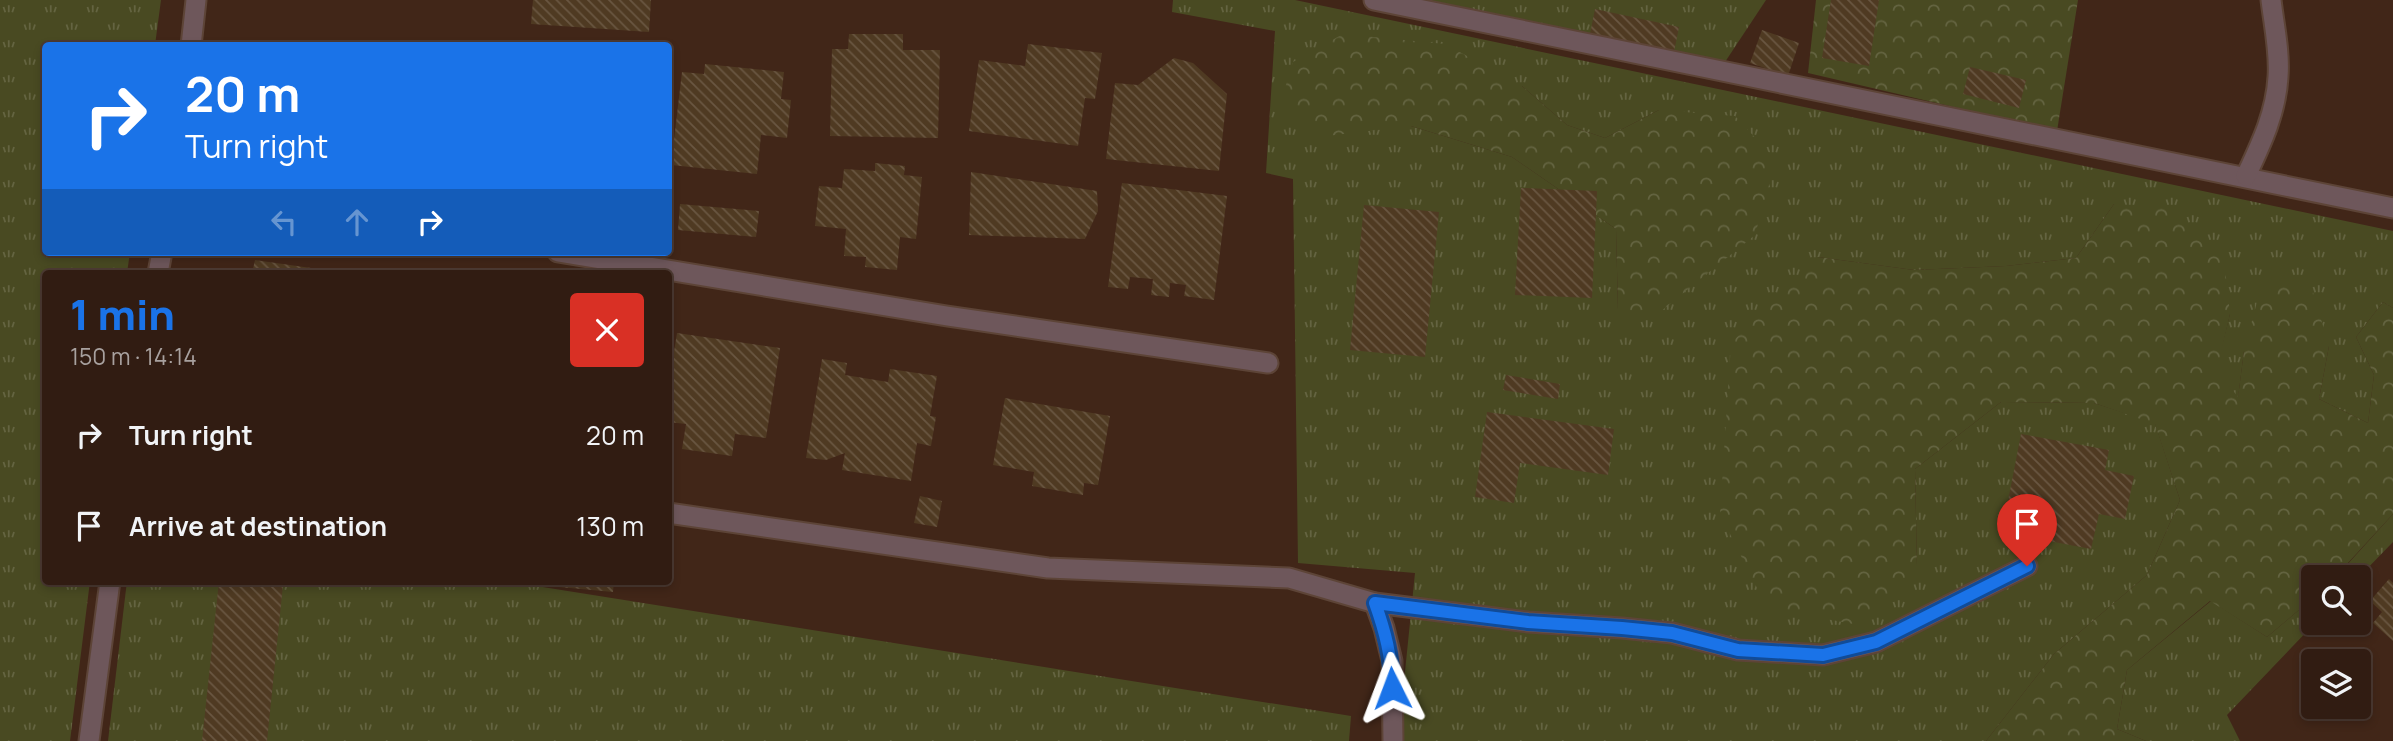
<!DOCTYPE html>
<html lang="en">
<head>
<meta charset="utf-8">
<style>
  body { margin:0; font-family:Manrope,sans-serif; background:#39251b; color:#f1f3f6; height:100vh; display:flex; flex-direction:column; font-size:26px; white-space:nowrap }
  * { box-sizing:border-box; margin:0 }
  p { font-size:23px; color:#a8a19f }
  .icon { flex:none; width:38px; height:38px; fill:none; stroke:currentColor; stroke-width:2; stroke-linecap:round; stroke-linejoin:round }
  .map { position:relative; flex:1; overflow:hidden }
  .sheet { position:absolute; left:42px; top:270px; width:630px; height:315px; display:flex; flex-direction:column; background:#311c12; border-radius:7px; box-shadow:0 4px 10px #0003,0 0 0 2px #4c3a32 }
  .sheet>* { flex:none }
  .guide { position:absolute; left:42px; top:42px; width:630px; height:214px; border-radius:7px; box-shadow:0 4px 10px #0003,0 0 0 2px #4c3a32; background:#1a73e8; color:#fff; overflow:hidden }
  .fabs { position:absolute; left:2301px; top:565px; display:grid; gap:14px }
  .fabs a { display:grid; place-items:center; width:70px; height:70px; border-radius:7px; background:#311c12; box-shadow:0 4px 10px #0003,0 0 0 2px #4c3a32; font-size:35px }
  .pin { position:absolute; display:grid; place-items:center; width:60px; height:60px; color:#fff; margin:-72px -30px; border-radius:50% 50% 50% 0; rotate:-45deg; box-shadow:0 0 7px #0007 }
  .pin .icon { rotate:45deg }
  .me { position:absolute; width:77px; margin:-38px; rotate:357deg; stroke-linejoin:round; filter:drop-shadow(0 0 5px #0008) }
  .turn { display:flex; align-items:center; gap:24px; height:147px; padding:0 28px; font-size:32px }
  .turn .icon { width:91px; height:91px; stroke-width:2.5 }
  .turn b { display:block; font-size:49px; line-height:60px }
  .lanes { display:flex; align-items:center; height:66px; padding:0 28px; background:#0003; justify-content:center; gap:35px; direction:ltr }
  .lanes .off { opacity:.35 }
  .round { display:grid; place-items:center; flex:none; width:74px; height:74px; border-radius:7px; background:#39251b }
  .overview { display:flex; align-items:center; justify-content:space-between; height:119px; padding:0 28px }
  h1 { font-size:42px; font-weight:800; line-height:52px; color:#1a73e8 }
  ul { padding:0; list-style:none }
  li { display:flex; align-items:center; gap:21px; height:91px; padding:0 28px }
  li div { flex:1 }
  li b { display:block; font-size:26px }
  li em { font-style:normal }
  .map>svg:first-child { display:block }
  .grass { fill:url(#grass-tufts); fill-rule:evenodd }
  .forest { fill:url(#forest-crowns) }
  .building { fill:url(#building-back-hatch) }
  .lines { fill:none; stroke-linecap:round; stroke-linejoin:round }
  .minor-casing { stroke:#5d4437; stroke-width:23 }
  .minor { stroke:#6e575b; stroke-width:19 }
  .route-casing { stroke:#114b97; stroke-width:18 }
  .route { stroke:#1a73e8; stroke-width:12 }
</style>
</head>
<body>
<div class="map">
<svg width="2393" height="741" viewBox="0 0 2393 741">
  <defs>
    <pattern id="grass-tufts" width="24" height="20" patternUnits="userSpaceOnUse" patternTransform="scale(1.75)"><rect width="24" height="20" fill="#494a22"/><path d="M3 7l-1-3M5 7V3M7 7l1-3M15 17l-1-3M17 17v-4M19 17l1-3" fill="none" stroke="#646441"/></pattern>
    <pattern id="forest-crowns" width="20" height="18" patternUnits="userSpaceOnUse" patternTransform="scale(1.75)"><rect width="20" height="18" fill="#494a22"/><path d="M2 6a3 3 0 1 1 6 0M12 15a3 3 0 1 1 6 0" fill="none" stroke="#646441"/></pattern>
    <pattern id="building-back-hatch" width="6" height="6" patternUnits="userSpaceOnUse" patternTransform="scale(1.75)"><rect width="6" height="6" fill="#4f3a22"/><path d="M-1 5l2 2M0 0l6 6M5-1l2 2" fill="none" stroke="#695641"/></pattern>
  </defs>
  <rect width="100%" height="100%" fill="#412618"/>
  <g class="grass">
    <polygon points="0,0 161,0 155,45 46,46 46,252 130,252 127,273 46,273 46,581 90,581 70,741 0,741"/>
    <path d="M 1173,0 L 1295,0 L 2393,231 L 2393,308 L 2383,302 L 2356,337 L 2374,375 L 2368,423 L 2319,399 L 2329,346 L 2244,351 L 2238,398 L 2216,370 L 2230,314 L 2114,204 L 2076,258 L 2006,266 L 1914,270 L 1818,257 L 1917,567 L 1915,469 L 2001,402 L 2094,403 L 2155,423 L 2180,500 L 2147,575 L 2054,654 L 1986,741 L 1398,741 L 1415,573 L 1298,563 L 1293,179 L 1266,173 L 1275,31 L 1172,12 ZM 1522,86 L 1567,125 L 1605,138 L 1659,110 L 1618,310 L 1616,229 L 1512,157 L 1411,126 Z"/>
    <polygon points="1412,0 1766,0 1723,65"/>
    <polygon points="2393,514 2393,542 2359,577 2335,578"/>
    <polygon points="127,581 505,581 1351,716 1349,741 108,741"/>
    <polygon points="2313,598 2314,623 2315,623 2227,715 2240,741 2146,741 2117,729 2127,670 2211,601 2267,637"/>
  </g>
  <g class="forest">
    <polygon points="1816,0 2078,0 2057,131 1808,73"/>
    <polygon points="1343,34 1445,44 1522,86 1567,125 1605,138 1659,110 1735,116 1776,160 1755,235 1655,316 1618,310 1616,229 1512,157 1411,126 1318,137 1282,98 1293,62"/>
    <polygon points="2114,204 2169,208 2224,259 2230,314 2217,370 2238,397 2244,351 2262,283 2312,289 2329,346 2319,399 2368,423 2374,375 2356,337 2383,302 2393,308 2393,514 2335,577 2314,578 2313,598 2267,637 2210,601 2127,670 2117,729 2146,741 1986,741 2054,654 2147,575 2180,500 2155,424 2094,403 2001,402 1915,469 1917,567 1864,626 1767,608 1720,514 1731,343 1818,257 1914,270 2006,266 2076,258"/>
  </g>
  <g class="building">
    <polygon points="533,0 651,0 649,32 531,24"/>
    <polygon points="1831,0 1879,0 1869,66 1822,58"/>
    <polygon points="1595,9 1679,27 1674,52 1590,34"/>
    <polygon points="1762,30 1799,43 1788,76 1750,63"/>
    <polygon points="849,34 903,34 903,50 940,50 938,138 830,136 832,49 848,49"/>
    <polygon points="1028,44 1102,53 1095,99 1085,98 1078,146 969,131 979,60 1025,66"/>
    <polygon points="1174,58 1193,63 1227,94 1219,171 1106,159 1115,83 1138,85"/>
    <polygon points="705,64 784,72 781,99 791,100 787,138 761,135 757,174 671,165 682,72 704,74"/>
    <polygon points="1970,67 2026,80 2019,108 1963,94"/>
    <polygon points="875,163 905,166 904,175 922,177 916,239 900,237 897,270 865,267 866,257 844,256 846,229 815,226 819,186 842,188 844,169 875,171"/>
    <polygon points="971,172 1097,191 1098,211 1085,239 969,235"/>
    <polygon points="1122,183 1227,196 1214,300 1184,296 1186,285 1170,283 1169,297 1151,295 1153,279 1130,277 1128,289 1108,287"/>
    <polygon points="1521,188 1597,191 1592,298 1515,295"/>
    <polygon points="680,204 759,211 756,237 678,230"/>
    <polygon points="1364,205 1439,212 1425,357 1350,350"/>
    <polygon points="255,260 332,271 331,273 252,273"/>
    <polygon points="677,333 780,348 766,438 735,434 732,456 682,449 686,424 668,422 668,388"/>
    <polygon points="822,359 847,363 845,375 888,382 890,369 937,376 930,416 936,417 931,446 917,443 911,481 842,470 845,453 826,460 806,458"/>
    <polygon points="1506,375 1560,384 1558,399 1503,390"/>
    <polygon points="1005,398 1110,416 1098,485 1084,483 1083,495 1032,486 1034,472 993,465"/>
    <polygon points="1487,412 1614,429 1608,475 1520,463 1514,503 1475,497"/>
    <polygon points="2021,434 2109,450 2105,470 2134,476 2125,519 2099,514 2091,549 2002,532"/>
    <polygon points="920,496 942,501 937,527 914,523"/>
    <polygon points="2389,579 2393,583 2393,641 2373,623 2382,612 2370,601"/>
    <polygon points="219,581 283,585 267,741 202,741"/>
    <polygon points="549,581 614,581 613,592 548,586"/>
  </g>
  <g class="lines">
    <defs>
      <g id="minor">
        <polyline points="1374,0 2393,208"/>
        <polyline points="191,46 196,0"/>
        <path d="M 2246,176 C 2261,144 2276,113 2278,77 C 2280,52 2274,25 2271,0"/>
        <polyline points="558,252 947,316 1268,363"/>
        <polyline points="158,273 162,252"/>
        <polyline points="668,513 1048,568 1289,578 1375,603 1528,622 1622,628 1672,633 1738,650 1823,655 1876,642 2027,566"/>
        <polyline points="1375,603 1384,628 1392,661 1393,741"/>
        <polyline points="89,741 110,581"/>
      </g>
    </defs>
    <use href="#minor" class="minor-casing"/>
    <use href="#minor" class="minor"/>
  </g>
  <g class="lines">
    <defs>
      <path id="route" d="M 1392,688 C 1392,657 1385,631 1375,603 L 1528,622 L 1622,628 L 1672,633 L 1738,650 L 1823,655 L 1876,642 L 2027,566"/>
    </defs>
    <use href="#route" class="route-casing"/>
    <use href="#route" class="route"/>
  </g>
</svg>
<div class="fabs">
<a><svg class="icon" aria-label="search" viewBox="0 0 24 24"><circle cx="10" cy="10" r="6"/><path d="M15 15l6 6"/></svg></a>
<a><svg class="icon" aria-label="layers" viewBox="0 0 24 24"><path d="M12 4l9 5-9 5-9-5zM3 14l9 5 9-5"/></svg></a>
</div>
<div class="pin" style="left:2027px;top:566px;background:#d93025"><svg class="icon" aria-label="arrive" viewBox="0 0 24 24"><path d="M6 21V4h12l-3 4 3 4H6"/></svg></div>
<svg class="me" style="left:1392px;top:688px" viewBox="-20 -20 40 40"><path d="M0-17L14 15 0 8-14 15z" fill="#1a73e8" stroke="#fff" stroke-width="4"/></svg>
<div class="guide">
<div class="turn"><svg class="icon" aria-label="right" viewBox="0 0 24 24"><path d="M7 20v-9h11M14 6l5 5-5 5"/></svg><div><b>20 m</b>Turn right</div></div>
<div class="lanes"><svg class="icon off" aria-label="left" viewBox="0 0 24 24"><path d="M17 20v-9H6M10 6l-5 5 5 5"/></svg><svg class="icon off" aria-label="ahead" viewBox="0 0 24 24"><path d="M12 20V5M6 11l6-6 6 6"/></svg><svg class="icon" aria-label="right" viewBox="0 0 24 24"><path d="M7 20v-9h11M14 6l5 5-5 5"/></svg></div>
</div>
<section class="sheet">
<div class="overview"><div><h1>1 min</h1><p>150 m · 14:14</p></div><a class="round" style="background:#d93025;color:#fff"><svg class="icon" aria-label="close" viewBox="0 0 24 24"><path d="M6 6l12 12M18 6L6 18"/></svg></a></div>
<ul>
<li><svg class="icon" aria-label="right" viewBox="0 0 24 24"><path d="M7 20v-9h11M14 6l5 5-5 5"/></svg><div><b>Turn right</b></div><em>20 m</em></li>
<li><svg class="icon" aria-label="arrive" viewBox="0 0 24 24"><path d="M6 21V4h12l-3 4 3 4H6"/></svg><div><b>Arrive at destination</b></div><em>130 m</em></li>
</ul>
</section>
</div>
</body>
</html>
